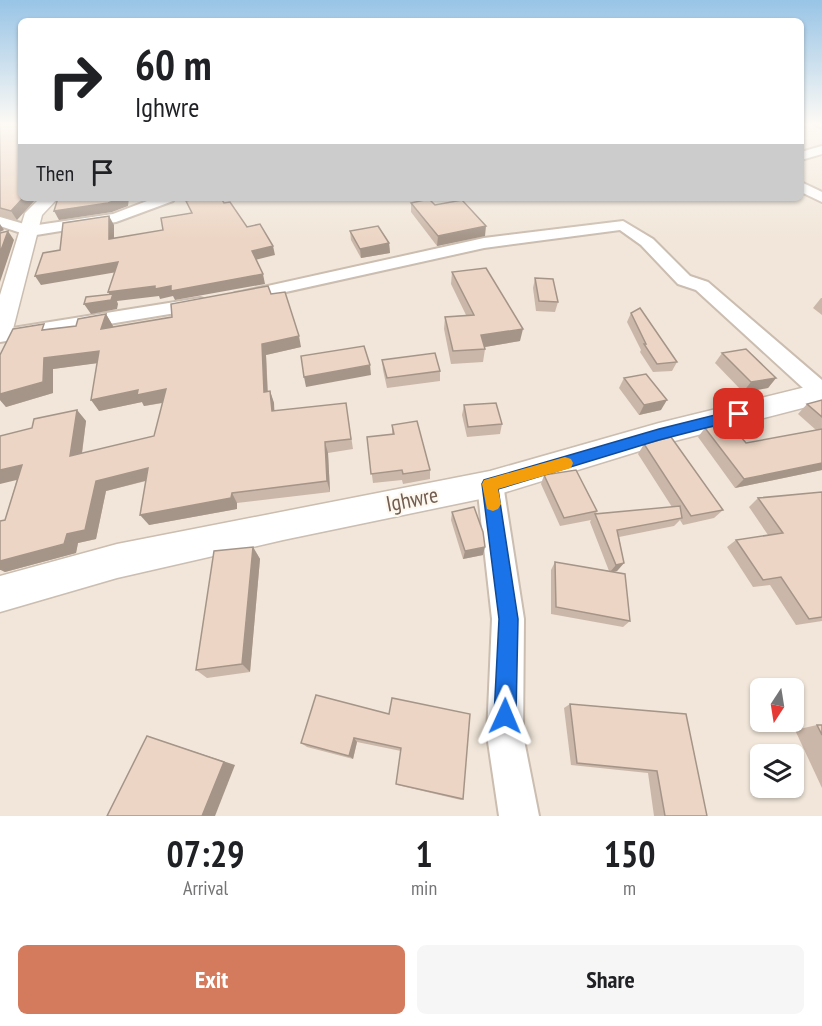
<!DOCTYPE html>
<html lang="en">
<head>
<meta charset="utf-8">
<style>
  body { margin:0; font-family:"PT Sans Narrow",sans-serif; background:#f6f6f6; color:#202124; height:100vh; display:flex; flex-direction:column; font-size:22px; white-space:nowrap }
  * { box-sizing:border-box; margin:0 }
  p { font-size:20px; color:#757577 }
  .icon { flex:none; width:33px; height:33px; fill:none; stroke:currentColor; stroke-width:2; stroke-linecap:round; stroke-linejoin:round }
  .map { position:relative; height:816px; overflow:hidden }
  .side { display:flex; flex-direction:column; background:#fff; flex:1 }
  .side>* { flex:none }
  .top-card { position:absolute; left:18px; top:18px; width:786px; height:183px; border-radius:9px; box-shadow:0 2px 4px #0004; background:#fff; color:#202124; overflow:hidden }
  .needle { width:39px; rotate:192deg }
  .buttons { position:absolute; left:750px; top:678px; display:grid; gap:12px }
  .buttons a { display:grid; place-items:center; width:54px; height:54px; border-radius:9px; background:#fff; box-shadow:0 2px 4px #0004; font-size:30px }
  .pin { position:absolute; display:grid; place-items:center; width:51px; height:51px; color:#fff; margin:-26px; border-radius:12px; box-shadow:0 3px 9px #0006 }
  .me { position:absolute; width:66px; margin:-33px; rotate:1deg; stroke-linejoin:round; filter:drop-shadow(0 0 4px #0008) }
  .turn { display:flex; align-items:center; gap:21px; height:126px; padding:0 18px; font-size:27px }
  .turn .icon { width:78px; height:78px; stroke-width:2.5 }
  .turn b { display:block; font-size:42px; line-height:51px }
  .then { display:flex; align-items:center; height:57px; padding:0 18px; background:#0003; gap:12px; font-size:22px }
  .eta { display:flex; justify-content:space-evenly; align-items:center; height:102px; text-align:center }
  .eta b { font-size:36px; font-weight:800; line-height:42px }
  .action { display:flex; gap:12px; margin-top:auto; padding:12px 18px }
  .action a { flex:1; height:69px; border-radius:9px; background:#d57b5d; color:#fff; font-size:24px; font-weight:800; line-height:69px; text-align:center }
  .action a+a { background:#f6f6f6; color:#202124 }
  .map>svg:first-child { display:block }
  .residential { fill:#f1e6d9; fill-rule:evenodd }
  .lines { fill:none; stroke-linecap:round; stroke-linejoin:round }
  .minor-casing { stroke:#cbbdb0; stroke-width:4 }
  .tertiary-casing { stroke:#cbbdb0; stroke-width:3 }
  .minor { fill:#fff; fill-rule:evenodd }
  .tertiary { fill:#fff; fill-rule:evenodd }
  .wall { fill:#cbb7a9 }
  .shaded-wall { fill:#a59589 }
  .building { fill:#ecd5c4; stroke:#a59589; stroke-width:1.5 }
  .route { fill:#1a73e8; stroke:#114b97; stroke-width:1.5 }
  .slow { fill:#f59e0b }
  .labels { text-anchor:middle; dominant-baseline:central; stroke-width:4.5; stroke-linejoin:round; paint-order:stroke }
  .street-label { font-size:22px; fill:#725d50; stroke:#fdf8f0 }
</style>
</head>
<body>
<div class="map">
<svg width="822" height="816" viewBox="0 0 822 816">
  <rect width="100%" height="100%" fill="#faf4e9"/>
  <path class="residential" d="M 0,124 L 21,198 L 801,198 L 801,124 L 822,124 L 822,816 L 0,816 ZM 760,688 L 794,688 L 794,722 L 760,722 ZM 760,754 L 794,754 L 794,788 L 760,788 Z"/>
  <g class="lines">
    <defs>
      <g id="minor">
        <polygon points="814,124 822,124 822,128"/>
        <polygon points="822,146 822,154 801,160 801,152"/>
        <polygon points="801,182 822,192 822,202 801,192"/>
        <polygon points="155,198 175,198 173,201 116,222 30,236 0,226 0,217 31,226 113,214"/>
        <polygon points="623,221 653,239 690,276 708,282 822,380 822,400 814,398 696,290 678,284 641,245 620,230 484,248 241,302 235,301 232,297 235,293 241,292 484,238"/>
        <polygon points="200,298 206,300 209,304 206,308 0,342 0,330"/>
        <polygon points="490,473 499,476 503,484 524,619 523,735 539,816 499,816 487,735 492,619 477,484 481,476"/>
      </g>
      <g id="tertiary">
        <polygon points="40,198 58,198 42,215 12,333 8,338 0,341 0,295 25,213"/>
        <polygon points="822,383 822,403 659,445 490,497 283,540 117,578 0,612 0,576 117,544 490,471 659,423"/>
      </g>
    </defs>
    <use href="#minor" class="minor-casing"/>
    <use href="#tertiary" class="tertiary-casing"/>
    <use href="#minor" class="minor"/>
    <use href="#tertiary" class="tertiary"/>
  </g>
  <g class="wall">
    <polygon points="0,124 17,220 0,216"/>
    <polygon points="411,203 435,205 485,236 437,246 411,212"/>
    <polygon points="350,231 389,243 390,253 361,258 351,240"/>
    <polygon points="452,272 520,341 485,347 485,349 483,362 451,364 444,329 445,317 466,315 451,284"/>
    <polygon points="535,278 558,302 555,312 536,311 533,288"/>
    <polygon points="271,294 301,347 266,355 268,392 270,391 274,403 274,411 346,403 353,449 328,453 330,492 237,503 237,509 149,525 146,481 106,491 96,539 78,543 76,553 5,572 1,570 0,570 0,521 5,520 32,428 77,410 86,421 82,454 154,436 163,403 144,406 142,402 99,411 97,363 53,369 53,393 6,407 0,400 0,355 47,329 76,326 106,314 113,326 112,328 172,317"/>
    <polygon points="821,298 822,298 822,315 813,308"/>
    <polygon points="631,313 677,362 672,371 653,372 640,352 641,350 627,322"/>
    <polygon points="722,353 776,378 768,388 743,392 715,363"/>
    <polygon points="382,360 440,371 440,381 387,388 383,370"/>
    <polygon points="624,378 661,410 639,415 619,388"/>
    <polygon points="822,400 822,470 735,488 698,437 705,428 746,443 816,430 798,414 807,404"/>
    <polygon points="464,405 502,424 500,434 467,437 462,415"/>
    <polygon points="392,425 430,470 430,479 403,484 402,480 373,483 367,437 392,434"/>
    <polygon points="644,444 723,510 714,518 683,525 680,520 674,526 619,537 624,563 617,571 613,572 630,621 623,627 551,614 551,570 555,562 609,571 590,522 591,520 560,526 541,484 544,475 597,511 596,514 672,507 638,454"/>
    <polygon points="822,492 822,621 796,625 770,585 753,587 727,547 736,540 768,535 749,507 758,498"/>
    <polygon points="452,512 483,555 463,559 451,520"/>
    <polygon points="253,547 260,559 250,672 207,678 196,670"/>
    <polygon points="570,704 686,714 707,816 654,816 648,773 571,765 564,708"/>
    <polygon points="389,714 463,799 461,800 397,785 396,784 401,751 357,742 353,759 307,747 301,743"/>
    <polygon points="817,725 822,725 822,788 795,730"/>
  </g>
  <g class="shaded-wall">
    <polygon points="23,198 37,198 17,220 11,211"/>
    <polygon points="122,198 129,198 128,206 112,212 59,220 54,211"/>
    <polygon points="109,216 114,225 114,248 109,239"/>
    <polygon points="0,224 4,230 0,232"/>
    <polygon points="486,226 485,236 437,246 438,236"/>
    <polygon points="8,231 14,240 0,282 0,253"/>
    <polygon points="389,243 390,253 361,258 360,249"/>
    <polygon points="273,246 275,255 255,260 252,251"/>
    <polygon points="118,262 123,271 41,285 35,276"/>
    <polygon points="263,274 265,284 175,300 173,296 160,299 159,296 117,301 118,304 117,309 91,314 84,304 112,298 108,292 155,286 171,286"/>
    <polygon points="106,314 113,326 109,341 101,329"/>
    <polygon points="523,329 520,341 479,348 481,335"/>
    <polygon points="299,336 301,347 266,355 268,404 264,392 262,344"/>
    <polygon points="99,351 106,362 53,369 53,393 6,407 0,400 0,394 44,358"/>
    <polygon points="370,365 371,375 306,387 304,377"/>
    <polygon points="776,378 768,388 743,392 751,382"/>
    <polygon points="166,389 172,401 144,406 142,402 99,411 91,400 138,390"/>
    <polygon points="270,391 274,403 275,423 272,411"/>
    <polygon points="667,400 661,410 639,415 644,405"/>
    <polygon points="77,410 86,421 80,467 70,456"/>
    <polygon points="325,442 328,453 330,492 327,481"/>
    <polygon points="822,463 822,470 735,488 744,479"/>
    <polygon points="22,465 33,476 0,484 0,470"/>
    <polygon points="148,468 156,478 106,491 96,539 78,543 76,553 5,572 1,570 0,570 0,561 67,534 96,481"/>
    <polygon points="232,493 237,503 237,509 149,525 140,515"/>
    <polygon points="253,547 260,559 250,672 242,664"/>
    <polygon points="485,547 483,555 463,559 465,551"/>
    <polygon points="624,563 617,571 609,573 616,565"/>
    <polygon points="147,736 235,765 215,816 202,816"/>
    <polygon points="354,738 357,742 353,759 349,756"/>
  </g>
  <g class="building">
    <polygon points="0,124 21,124 21,198 23,198 11,211 0,208"/>
    <polygon points="58,198 122,198 108,203 54,211"/>
    <polygon points="199,198 221,198 224,203 230,202 247,227 260,224 273,246 252,251 263,274 171,291 171,286 155,289 155,286 108,292 118,262 35,276 43,253 60,250 63,223 109,216 109,239 163,230 161,218 192,213 186,201"/>
    <polygon points="429,199 435,205 462,200 486,226 438,236 411,203"/>
    <polygon points="378,226 389,243 360,249 350,231"/>
    <polygon points="8,231 0,253 0,233"/>
    <polygon points="486,268 523,329 481,335 485,349 453,351 445,317 474,315 452,272"/>
    <polygon points="535,278 553,279 558,302 539,301"/>
    <polygon points="268,286 271,294 285,292 299,336 262,344 264,392 270,391 272,411 346,403 351,439 325,442 327,481 232,493 231,498 140,515 148,468 96,481 85,530 67,534 64,544 0,561 0,521 5,520 22,465 0,470 0,436 32,428 34,419 77,410 70,456 154,436 166,389 137,395 138,390 91,400 99,351 44,358 43,382 0,394 0,355 13,329 44,324 42,330 76,326 78,319 106,314 101,329 172,317 171,304"/>
    <polygon points="113,294 111,300 84,304 86,297"/>
    <polygon points="640,308 677,362 657,364 644,344 646,344 631,313"/>
    <polygon points="364,346 370,365 304,377 301,356"/>
    <polygon points="746,349 776,378 751,382 722,353"/>
    <polygon points="435,353 440,371 387,378 382,360"/>
    <polygon points="646,374 667,400 644,405 624,378"/>
    <polygon points="822,400 822,417 807,404"/>
    <polygon points="496,403 502,424 468,427 464,405"/>
    <polygon points="417,421 430,470 403,474 402,470 371,474 367,437 394,434 392,425"/>
    <polygon points="730,424 746,443 822,429 822,463 744,479 705,428"/>
    <polygon points="671,437 723,510 691,516 644,444"/>
    <polygon points="576,470 597,511 564,518 544,475"/>
    <polygon points="822,492 822,617 809,619 781,577 763,580 736,540 783,533 758,498"/>
    <polygon points="680,506 682,518 617,530 624,563 616,565 595,514"/>
    <polygon points="474,507 483,532 485,547 465,551 452,512"/>
    <polygon points="253,547 242,664 196,670 214,551"/>
    <polygon points="555,562 625,574 630,621 556,607"/>
    <polygon points="316,695 389,714 392,698 470,714 463,799 396,784 401,748 354,738 349,756 301,743"/>
    <polygon points="570,704 686,714 707,816 665,816 657,771 577,763"/>
    <polygon points="817,725 822,725 822,735"/>
    <polygon points="147,736 224,762 202,816 107,816"/>
  </g>
  <linearGradient id="sky" x2="0" y2="1"><stop stop-color="#98c4e6"/><stop offset="0.52" stop-color="#fdfaf5"/><stop offset="1" stop-color="#fdfaf5" stop-opacity="0"/></linearGradient>
  <rect width="822" height="238" fill="url(#sky)"/>
  <polygon class="route" points="739,409 746,414 744,418 659,440 498,489 518,619 516,716 512,723 505,726 497,723 494,716 499,619 482,484 484,480 659,429"/>
  <polygon class="slow" points="565,457 571,459 573,463 571,468 498,489 501,504 498,509 493,511 487,509 482,484 484,480"/>
  <g class="labels">
    <g class="street-label">
      <text transform="translate(412 499) rotate(-11)">Ighwre</text>
    </g>
  </g>
</svg>
<div class="buttons">
<a><svg class="needle" viewBox="-14 -14 28 28"><path d="M0-13l5 13h-10z" fill="#e53935"/><path d="M0 13l5-13h-10z" fill="#757577"/></svg></a>
<a><svg class="icon" aria-label="layers" viewBox="0 0 24 24"><path d="M12 4l9 5-9 5-9-5zM3 14l9 5 9-5"/></svg></a>
</div>
<div class="pin" style="left:739px;top:414px;background:#d93025"><svg class="icon" aria-label="arrive" viewBox="0 0 24 24"><path d="M6 21V4h12l-3 4 3 4H6"/></svg></div>
<svg class="me" style="left:505px;top:716px" viewBox="-20 -20 40 40"><path d="M0-17L14 15 0 8-14 15z" fill="#1a73e8" stroke="#fff" stroke-width="4"/></svg>
<div class="top-card">
<div class="turn"><svg class="icon" aria-label="right" viewBox="0 0 24 24"><path d="M7 20v-9h11M14 6l5 5-5 5"/></svg><div><b>60 m</b>Ighwre</div></div>
<div class="then">Then<svg class="icon" aria-label="arrive" viewBox="0 0 24 24"><path d="M6 21V4h12l-3 4 3 4H6"/></svg></div>
</div>
</div>
<section class="side">
<div class="eta">
<div><b>07:29</b><p>Arrival</p></div>
<div><b>1</b><p>min</p></div>
<div><b>150</b><p>m</p></div>
</div>
<div class="action"><a>Exit</a><a>Share</a></div>
</section>
</body>
</html>
